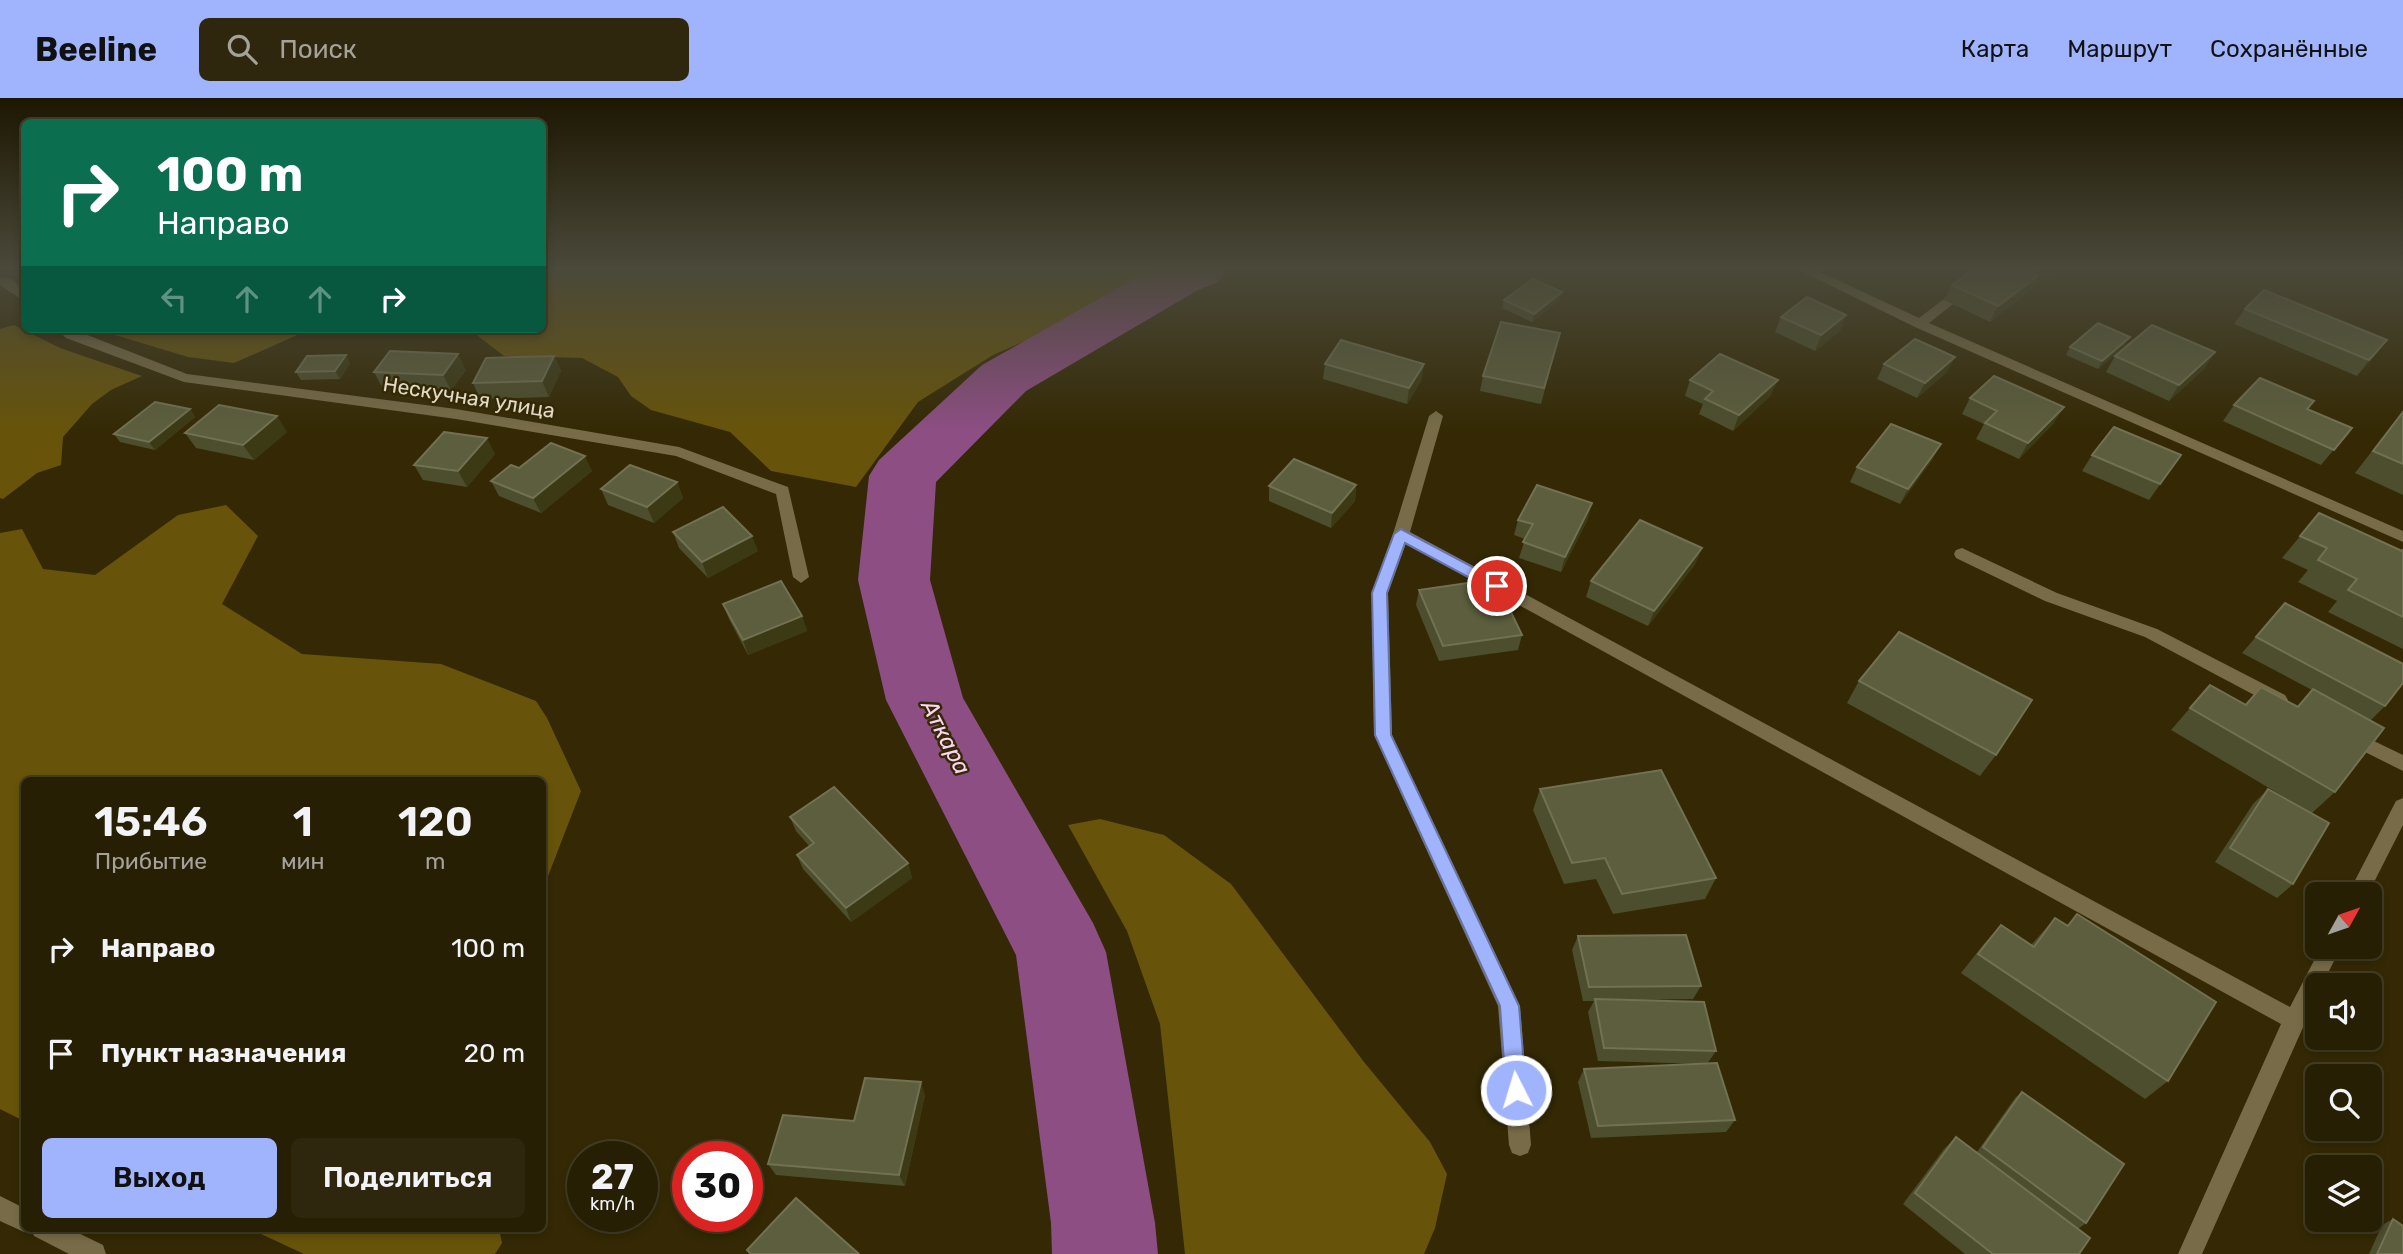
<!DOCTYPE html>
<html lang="ru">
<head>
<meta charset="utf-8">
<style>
  body { margin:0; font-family:Rubik,sans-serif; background:#2f270d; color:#f1f3f6; height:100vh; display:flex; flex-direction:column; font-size:26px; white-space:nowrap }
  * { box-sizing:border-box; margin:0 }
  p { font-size:23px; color:#a4a29a }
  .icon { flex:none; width:38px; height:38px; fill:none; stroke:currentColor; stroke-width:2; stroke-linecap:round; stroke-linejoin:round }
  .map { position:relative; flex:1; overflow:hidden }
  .drawer { position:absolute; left:21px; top:679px; width:525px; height:455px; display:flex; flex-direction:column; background:#271f03; border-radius:10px; box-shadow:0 4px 10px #0003,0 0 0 2px #433d25 }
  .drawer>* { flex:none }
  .hud { position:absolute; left:21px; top:21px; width:525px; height:214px; border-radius:10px; box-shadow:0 4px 10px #0003,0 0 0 2px #433d25; background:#0b6e4f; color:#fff; overflow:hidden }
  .needle { width:46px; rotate:50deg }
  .fabs { position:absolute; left:2305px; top:784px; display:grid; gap:14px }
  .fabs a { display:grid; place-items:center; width:77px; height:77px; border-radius:10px; background:#271f03; box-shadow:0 4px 10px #0003,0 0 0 2px #433d25; font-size:35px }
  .speed { position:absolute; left:567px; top:1043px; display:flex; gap:14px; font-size:35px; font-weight:700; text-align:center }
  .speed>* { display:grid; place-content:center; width:91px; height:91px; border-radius:50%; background:#271f03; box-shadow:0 4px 10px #0003,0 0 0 2px #433d25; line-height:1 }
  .speed small { font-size:18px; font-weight:400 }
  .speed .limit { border:10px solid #d22; background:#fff; color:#111 }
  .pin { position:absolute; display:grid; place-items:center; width:60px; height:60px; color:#fff; margin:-30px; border:4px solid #fff; border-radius:50%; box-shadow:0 2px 7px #0007 }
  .me { position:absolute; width:77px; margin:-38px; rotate:355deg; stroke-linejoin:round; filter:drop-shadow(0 0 5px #0008) }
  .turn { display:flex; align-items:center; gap:24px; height:147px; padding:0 21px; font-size:32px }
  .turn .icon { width:91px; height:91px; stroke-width:2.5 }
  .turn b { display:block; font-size:49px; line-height:60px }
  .lanes { display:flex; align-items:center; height:66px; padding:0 21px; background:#0003; justify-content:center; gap:35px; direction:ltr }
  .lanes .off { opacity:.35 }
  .eta { display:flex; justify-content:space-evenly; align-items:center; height:119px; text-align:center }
  .eta b { font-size:42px; font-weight:600; line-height:49px }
  .primary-button { display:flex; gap:14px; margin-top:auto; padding:14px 21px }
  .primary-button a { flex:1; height:80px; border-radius:10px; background:#a0b3fd; color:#111; font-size:28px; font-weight:600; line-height:80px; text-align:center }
  .primary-button a+a { background:#2f270d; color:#f1f3f6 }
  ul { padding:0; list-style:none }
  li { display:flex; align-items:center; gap:21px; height:105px; padding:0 21px }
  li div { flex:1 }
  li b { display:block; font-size:26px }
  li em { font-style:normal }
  header { display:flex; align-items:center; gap:42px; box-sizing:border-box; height:98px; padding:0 35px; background:#a0b3fd; color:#111 }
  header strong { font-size:33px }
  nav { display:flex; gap:38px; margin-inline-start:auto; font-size:24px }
  .search { width:490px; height:63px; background:#2f270d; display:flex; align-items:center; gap:18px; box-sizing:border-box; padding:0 24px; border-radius:10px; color:#a4a29a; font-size:26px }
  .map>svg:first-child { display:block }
  .forest { fill:#67540a }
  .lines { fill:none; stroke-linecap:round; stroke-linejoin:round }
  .river { fill:#8d4e84; fill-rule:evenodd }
  .minor { fill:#786c48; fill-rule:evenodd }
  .wall { fill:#4c4e2d }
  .shaded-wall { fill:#3c3915 }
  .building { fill:#5c5e3d; stroke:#717153; stroke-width:2 }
  .route { fill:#a0b3fd; stroke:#6874a4; stroke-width:2 }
  .labels { text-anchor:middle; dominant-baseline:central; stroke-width:5; stroke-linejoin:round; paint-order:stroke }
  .street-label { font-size:21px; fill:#e0dac7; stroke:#342904 }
  .water-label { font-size:23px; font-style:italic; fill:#fbd6f4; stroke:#342904 }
</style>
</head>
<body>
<header>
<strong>Beeline</strong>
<div class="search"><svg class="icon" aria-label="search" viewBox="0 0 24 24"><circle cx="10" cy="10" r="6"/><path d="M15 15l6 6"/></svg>Поиск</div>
<nav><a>Карта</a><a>Маршрут</a><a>Сохранённые</a></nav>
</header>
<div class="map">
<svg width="2403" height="1156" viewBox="0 0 2403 1156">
  <rect width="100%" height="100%" fill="#342904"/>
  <g class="forest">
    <polygon points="543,172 1156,172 1052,231 993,257 918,304 856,389 771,373 730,334 651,312 631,298 618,279 582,260 504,258 469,231 542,231"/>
    <polygon points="14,227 60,250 142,278 111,292 92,306 63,339 61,367 37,375 3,401 0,400 0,231"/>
    <polygon points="139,231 311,231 234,265 188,259 115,237"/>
    <polygon points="226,407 258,438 222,506 302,556 441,566 536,603 547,620 581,693 543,791 542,682 24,682 24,1023 0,1011 0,435 22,431 43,471 95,477 178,417"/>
    <polygon points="1100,721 1164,737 1231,786 1364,964 1430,1044 1447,1076 1435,1130 1424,1156 1185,1156 1160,926 1127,833 1068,727"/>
    <polygon points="250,1131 499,1131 502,1145 495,1156 304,1156"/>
  </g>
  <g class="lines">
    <polygon class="river" points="1150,172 1226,172 1218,184 1198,192 1026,293 936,384 930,482 963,600 1093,825 1106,854 1155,1125 1158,1156 1052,1156 1051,1125 1016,857 886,602 858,482 869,378 879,362 982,267"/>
    <g class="minor">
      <polygon points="1799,172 1816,172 1919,220 1982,172 1996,172 1929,225 2403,433 2403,444 1915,229"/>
      <polygon points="0,179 12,181 24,193 24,203 0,187"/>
      <polygon points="57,231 72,231 187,276 456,311 679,349 788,389 809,479 801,485 793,479 776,396 676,358 456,321 184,284 66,240"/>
      <polygon points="1436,313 1443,318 1410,434 2290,909 2321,849 2341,849 2322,887 2317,887 2317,898 2202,1156 2178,1156 2281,926 1406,445 1388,495 1392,637 1520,908 1531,1047 1528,1055 1520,1058 1512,1055 1509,1047 1498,908 1374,637 1372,495 1393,436 1429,318"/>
      <polygon points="1962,450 2057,495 2157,531 2285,597 2288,602 2285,607 2273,607 2145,539 2045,503 1956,460 1954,456 1956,452"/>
      <polygon points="2351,632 2403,657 2403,673 2345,644 2342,639 2345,634"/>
      <polygon points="2403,700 2403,727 2368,796 2348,796 2396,703"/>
      <polygon points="0,1098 24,1110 24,1130 68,1130 103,1147 106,1156 69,1156 34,1138 31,1131 24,1134 0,1123"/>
    </g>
  </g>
  <g class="wall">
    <polygon points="1972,172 2062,172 2033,188 2030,193 1990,224 1944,202 1952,187"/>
    <polygon points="1504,202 1560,202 1532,224 1502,210"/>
    <polygon points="2245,211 2387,242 2357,278 2234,226"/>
    <polygon points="1846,217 1840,233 1815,253 1775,234 1781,219"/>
    <polygon points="1560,235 1541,306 1480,293 1483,278"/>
    <polygon points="2125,247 2098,271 2066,257 2070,249"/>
    <polygon points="554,258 561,273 549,299 480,301 473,285"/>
    <polygon points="2115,258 2205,270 2169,303 2106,274"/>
    <polygon points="350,265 340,281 301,282 296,274"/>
    <polygon points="1325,266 1422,281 1407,306 1323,281"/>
    <polygon points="1884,266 1947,274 1917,300 1877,281"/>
    <polygon points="466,272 451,292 382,289 374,274"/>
    <polygon points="1690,282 1771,297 1733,333 1699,316 1703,306 1685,298"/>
    <polygon points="1970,300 2054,325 2019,361 1976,341 1984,326 1962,316"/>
    <polygon points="2314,303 2308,311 2352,330 2321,367 2223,323 2234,307"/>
    <polygon points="190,311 195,319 155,352 120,344 114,336"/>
    <polygon points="2403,313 2403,397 2355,375"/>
    <polygon points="287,334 254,362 196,350 185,335"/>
    <polygon points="1941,346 1932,362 1900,406 1850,384 1857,369"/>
    <polygon points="495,356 467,389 423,382 414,367"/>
    <polygon points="2092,357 2181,357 2149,402 2082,373"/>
    <polygon points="519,370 592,373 541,415 499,398 491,383"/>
    <polygon points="677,384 683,400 654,425 608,407 601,391"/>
    <polygon points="1356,387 1355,403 1331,430 1269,403 1269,388"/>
    <polygon points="2319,415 2400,453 2403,450 2403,551 2328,514 2337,503 2298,484 2308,472 2282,460"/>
    <polygon points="1588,421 1561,474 1519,460 1525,441 1514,437 1518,422"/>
    <polygon points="673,434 758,453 708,480 679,450"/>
    <polygon points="1696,465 1648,528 1586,499 1591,483"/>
    <polygon points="1419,492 1522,537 1518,552 1439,563 1416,507"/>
    <polygon points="2285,505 2385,608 2370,623 2335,694 2312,715 2293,786 2277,800 2215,764 2253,706 2268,691 2308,713 2171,632 2210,587 2245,606 2261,589 2297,608 2312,592 2242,555"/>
    <polygon points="723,506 802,518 807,533 748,557 729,521"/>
    <polygon points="1859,583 1996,657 1980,678 1847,605"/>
    <polygon points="1540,691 1716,780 1705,801 1613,816 1596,781 1564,786 1533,712"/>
    <polygon points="790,719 908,765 912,780 851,824 803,771 797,757 810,749 796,733"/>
    <polygon points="2077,816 2168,983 2145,1001 1961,875 1983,847 2001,827 2031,847 2055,820 2067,827"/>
    <polygon points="1578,838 1701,888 1693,901 1633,902 1716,953 1707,966 1598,963 1588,914 1594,903 1583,903 1572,852"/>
    <polygon points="1584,971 1735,1022 1726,1034 1591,1040 1578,984"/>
    <polygon points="2022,994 2086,1125 2078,1131 2079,1156 1965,1156 1903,1106 1944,1051 1956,1039 1977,1054 2015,1000"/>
    <polygon points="925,997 905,1088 776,1077 768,1066 854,1023"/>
    <polygon points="2393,1121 2403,1156 2369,1156 2382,1127"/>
  </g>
  <g class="shaded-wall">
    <polygon points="2042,172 2062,172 2033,188 2030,193 1990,224 1998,208 2036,179 2039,174"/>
    <polygon points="1562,194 1560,202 1532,224 1534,216"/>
    <polygon points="1846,217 1840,233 1815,253 1821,237"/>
    <polygon points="2130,239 2125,247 2098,271 2102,263"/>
    <polygon points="2387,242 2375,258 2357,278 2369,262"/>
    <polygon points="2215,254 2205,270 2169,303 2179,287"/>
    <polygon points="458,256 466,272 451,292 443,277"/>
    <polygon points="346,257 350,265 340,281 335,273"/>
    <polygon points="554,258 561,273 549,299 542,283"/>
    <polygon points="1955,259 1947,274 1917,300 1925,285"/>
    <polygon points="1424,266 1422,281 1407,306 1409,290"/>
    <polygon points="1778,282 1771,297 1733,333 1739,317"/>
    <polygon points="2064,309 2054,325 2019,361 2028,345"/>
    <polygon points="190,311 195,319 155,352 149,344"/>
    <polygon points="277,318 287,334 254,362 243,347"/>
    <polygon points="487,340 495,356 467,389 458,373"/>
    <polygon points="1941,346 1932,362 1900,406 1908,391"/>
    <polygon points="585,358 592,373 541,415 533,400"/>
    <polygon points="677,384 683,400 654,425 647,409"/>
    <polygon points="1356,387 1355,403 1331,430 1332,415"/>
    <polygon points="1592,405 1588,421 1561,474 1565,459"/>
    <polygon points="752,438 758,453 708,480 702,464"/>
    <polygon points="1702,450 1696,465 1648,528 1654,513"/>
    <polygon points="802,518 807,533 748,557 743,542"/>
    <polygon points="908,765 912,780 851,824 846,810"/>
    <polygon points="921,984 925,997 905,1088 899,1077"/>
  </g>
  <g class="building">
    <polygon points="1972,172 2026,172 2038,178 1998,208 1952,187"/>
    <polygon points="1533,181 1562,194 1534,216 1504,202"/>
    <polygon points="2264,192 2387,242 2369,262 2245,211"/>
    <polygon points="1807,199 1846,217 1821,237 1781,219"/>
    <polygon points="1501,224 1560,235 1544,290 1483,278"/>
    <polygon points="2098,225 2130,239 2102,263 2070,249"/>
    <polygon points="2152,227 2215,254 2179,287 2115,258"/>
    <polygon points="1915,241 1955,259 1925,285 1884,266"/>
    <polygon points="1341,242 1424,266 1409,290 1325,266"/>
    <polygon points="390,253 458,256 443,277 374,274"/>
    <polygon points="1720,256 1778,282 1739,317 1705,301 1713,293 1690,282"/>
    <polygon points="346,257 335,273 296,274 307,258"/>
    <polygon points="554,258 542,283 473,285 486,260"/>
    <polygon points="1994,278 2064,309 2028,345 1985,325 1997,313 1970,300"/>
    <polygon points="2260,280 2314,303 2307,311 2352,330 2334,352 2234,307"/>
    <polygon points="155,304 190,311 149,344 114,336"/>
    <polygon points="219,307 277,318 243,347 185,335"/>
    <polygon points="2403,314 2403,366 2373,353"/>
    <polygon points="1891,326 1941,346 1908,391 1857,369"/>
    <polygon points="2114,329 2181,357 2160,386 2092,357"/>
    <polygon points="444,334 487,340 458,373 414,367"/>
    <polygon points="551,345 585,358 533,400 491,383 511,367 519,370"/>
    <polygon points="1294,361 1356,387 1332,415 1269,388"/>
    <polygon points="630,367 677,384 647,409 601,391"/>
    <polygon points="1537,387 1592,405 1565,459 1523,444 1533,426 1518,422"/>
    <polygon points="723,409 752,438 702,464 673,434"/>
    <polygon points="2319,415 2402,453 2403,452 2403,519 2348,492 2357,481 2318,462 2327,450 2300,438"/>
    <polygon points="1640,422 1702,450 1654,513 1591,483"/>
    <polygon points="1495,481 1522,537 1443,548 1419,492"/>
    <polygon points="781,483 802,518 743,542 723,506"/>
    <polygon points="2285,505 2403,566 2403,585 2385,608 2256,539"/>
    <polygon points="1899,534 2032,602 1996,657 1859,583"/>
    <polygon points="2210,587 2246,607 2261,589 2298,609 2313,591 2384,630 2335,694 2190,610"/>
    <polygon points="1661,672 1716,780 1622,796 1605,760 1572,765 1540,691"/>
    <polygon points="834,689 908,765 846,810 797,757 814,745 790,719"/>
    <polygon points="2268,691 2329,725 2293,786 2230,750"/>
    <polygon points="2077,816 2216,904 2168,983 1978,856 2001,827 2034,849 2055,820 2068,828"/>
    <polygon points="1686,837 1701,888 1589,889 1578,838"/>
    <polygon points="1595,901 1704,904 1716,953 1604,950"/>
    <polygon points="1717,965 1735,1022 1598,1028 1584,971"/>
    <polygon points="865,980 921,984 899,1077 768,1066 783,1017 854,1023"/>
    <polygon points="2022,994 2124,1066 2086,1125 1983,1049"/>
    <polygon points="1956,1039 2090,1140 2079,1156 1993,1156 1915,1095"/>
    <polygon points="796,1100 859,1156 751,1156 747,1152"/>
    <polygon points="2393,1121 2403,1128 2403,1156 2377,1156"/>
  </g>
  <linearGradient id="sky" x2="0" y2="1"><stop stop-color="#1d1702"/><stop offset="0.51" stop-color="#4a493a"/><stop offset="1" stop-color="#4a493a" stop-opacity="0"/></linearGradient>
  <rect width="2403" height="334" fill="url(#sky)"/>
  <polygon class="route" points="1401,431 1503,485 1505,488 1503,492 1492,492 1405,445 1387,495 1391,637 1519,908 1526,992 1523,998 1516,1001 1509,998 1506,992 1500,908 1375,637 1372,495 1394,436"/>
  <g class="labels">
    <g class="street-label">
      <text transform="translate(469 299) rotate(9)">Нескучная улица</text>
    </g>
    <g class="water-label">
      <text transform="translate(946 639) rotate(63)">Аткара</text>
    </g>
  </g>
</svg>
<div class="fabs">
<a><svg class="needle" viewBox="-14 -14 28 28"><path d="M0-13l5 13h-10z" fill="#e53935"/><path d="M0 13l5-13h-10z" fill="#a4a29a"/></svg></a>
<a><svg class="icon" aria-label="sound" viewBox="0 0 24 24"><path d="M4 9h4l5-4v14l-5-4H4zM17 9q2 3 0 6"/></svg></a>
<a><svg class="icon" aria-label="search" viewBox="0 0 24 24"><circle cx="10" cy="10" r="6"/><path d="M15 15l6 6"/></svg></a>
<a><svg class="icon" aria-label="layers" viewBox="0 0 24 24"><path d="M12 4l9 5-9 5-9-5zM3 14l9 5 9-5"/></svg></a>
</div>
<div class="speed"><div>27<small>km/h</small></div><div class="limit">30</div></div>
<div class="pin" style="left:1497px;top:488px;background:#d93025"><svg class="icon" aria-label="arrive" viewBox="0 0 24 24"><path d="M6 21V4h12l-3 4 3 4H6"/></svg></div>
<svg class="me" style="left:1516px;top:992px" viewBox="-20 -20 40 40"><circle r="17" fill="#a0b3fd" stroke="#fff" stroke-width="3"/><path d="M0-11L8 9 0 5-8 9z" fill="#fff"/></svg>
<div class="hud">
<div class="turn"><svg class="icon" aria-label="right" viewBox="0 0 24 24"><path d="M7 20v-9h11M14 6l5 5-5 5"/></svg><div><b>100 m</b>Направо</div></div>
<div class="lanes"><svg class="icon off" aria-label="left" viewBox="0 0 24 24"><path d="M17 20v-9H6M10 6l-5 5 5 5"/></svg><svg class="icon off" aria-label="ahead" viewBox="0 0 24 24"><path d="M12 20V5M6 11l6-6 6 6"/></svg><svg class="icon off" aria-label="ahead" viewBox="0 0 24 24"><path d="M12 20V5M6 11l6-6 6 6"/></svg><svg class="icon" aria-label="right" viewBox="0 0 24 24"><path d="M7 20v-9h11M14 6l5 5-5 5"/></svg></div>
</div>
<section class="drawer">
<div class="eta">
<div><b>15:46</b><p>Прибытие</p></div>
<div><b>1</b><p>мин</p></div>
<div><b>120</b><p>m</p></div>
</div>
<ul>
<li><svg class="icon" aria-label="right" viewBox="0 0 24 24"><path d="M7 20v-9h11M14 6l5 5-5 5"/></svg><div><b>Направо</b></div><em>100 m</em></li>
<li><svg class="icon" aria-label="arrive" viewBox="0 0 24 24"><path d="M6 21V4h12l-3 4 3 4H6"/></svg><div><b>Пункт назначения</b></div><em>20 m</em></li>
</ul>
<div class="primary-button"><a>Выход</a><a>Поделиться</a></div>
</section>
</div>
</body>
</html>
